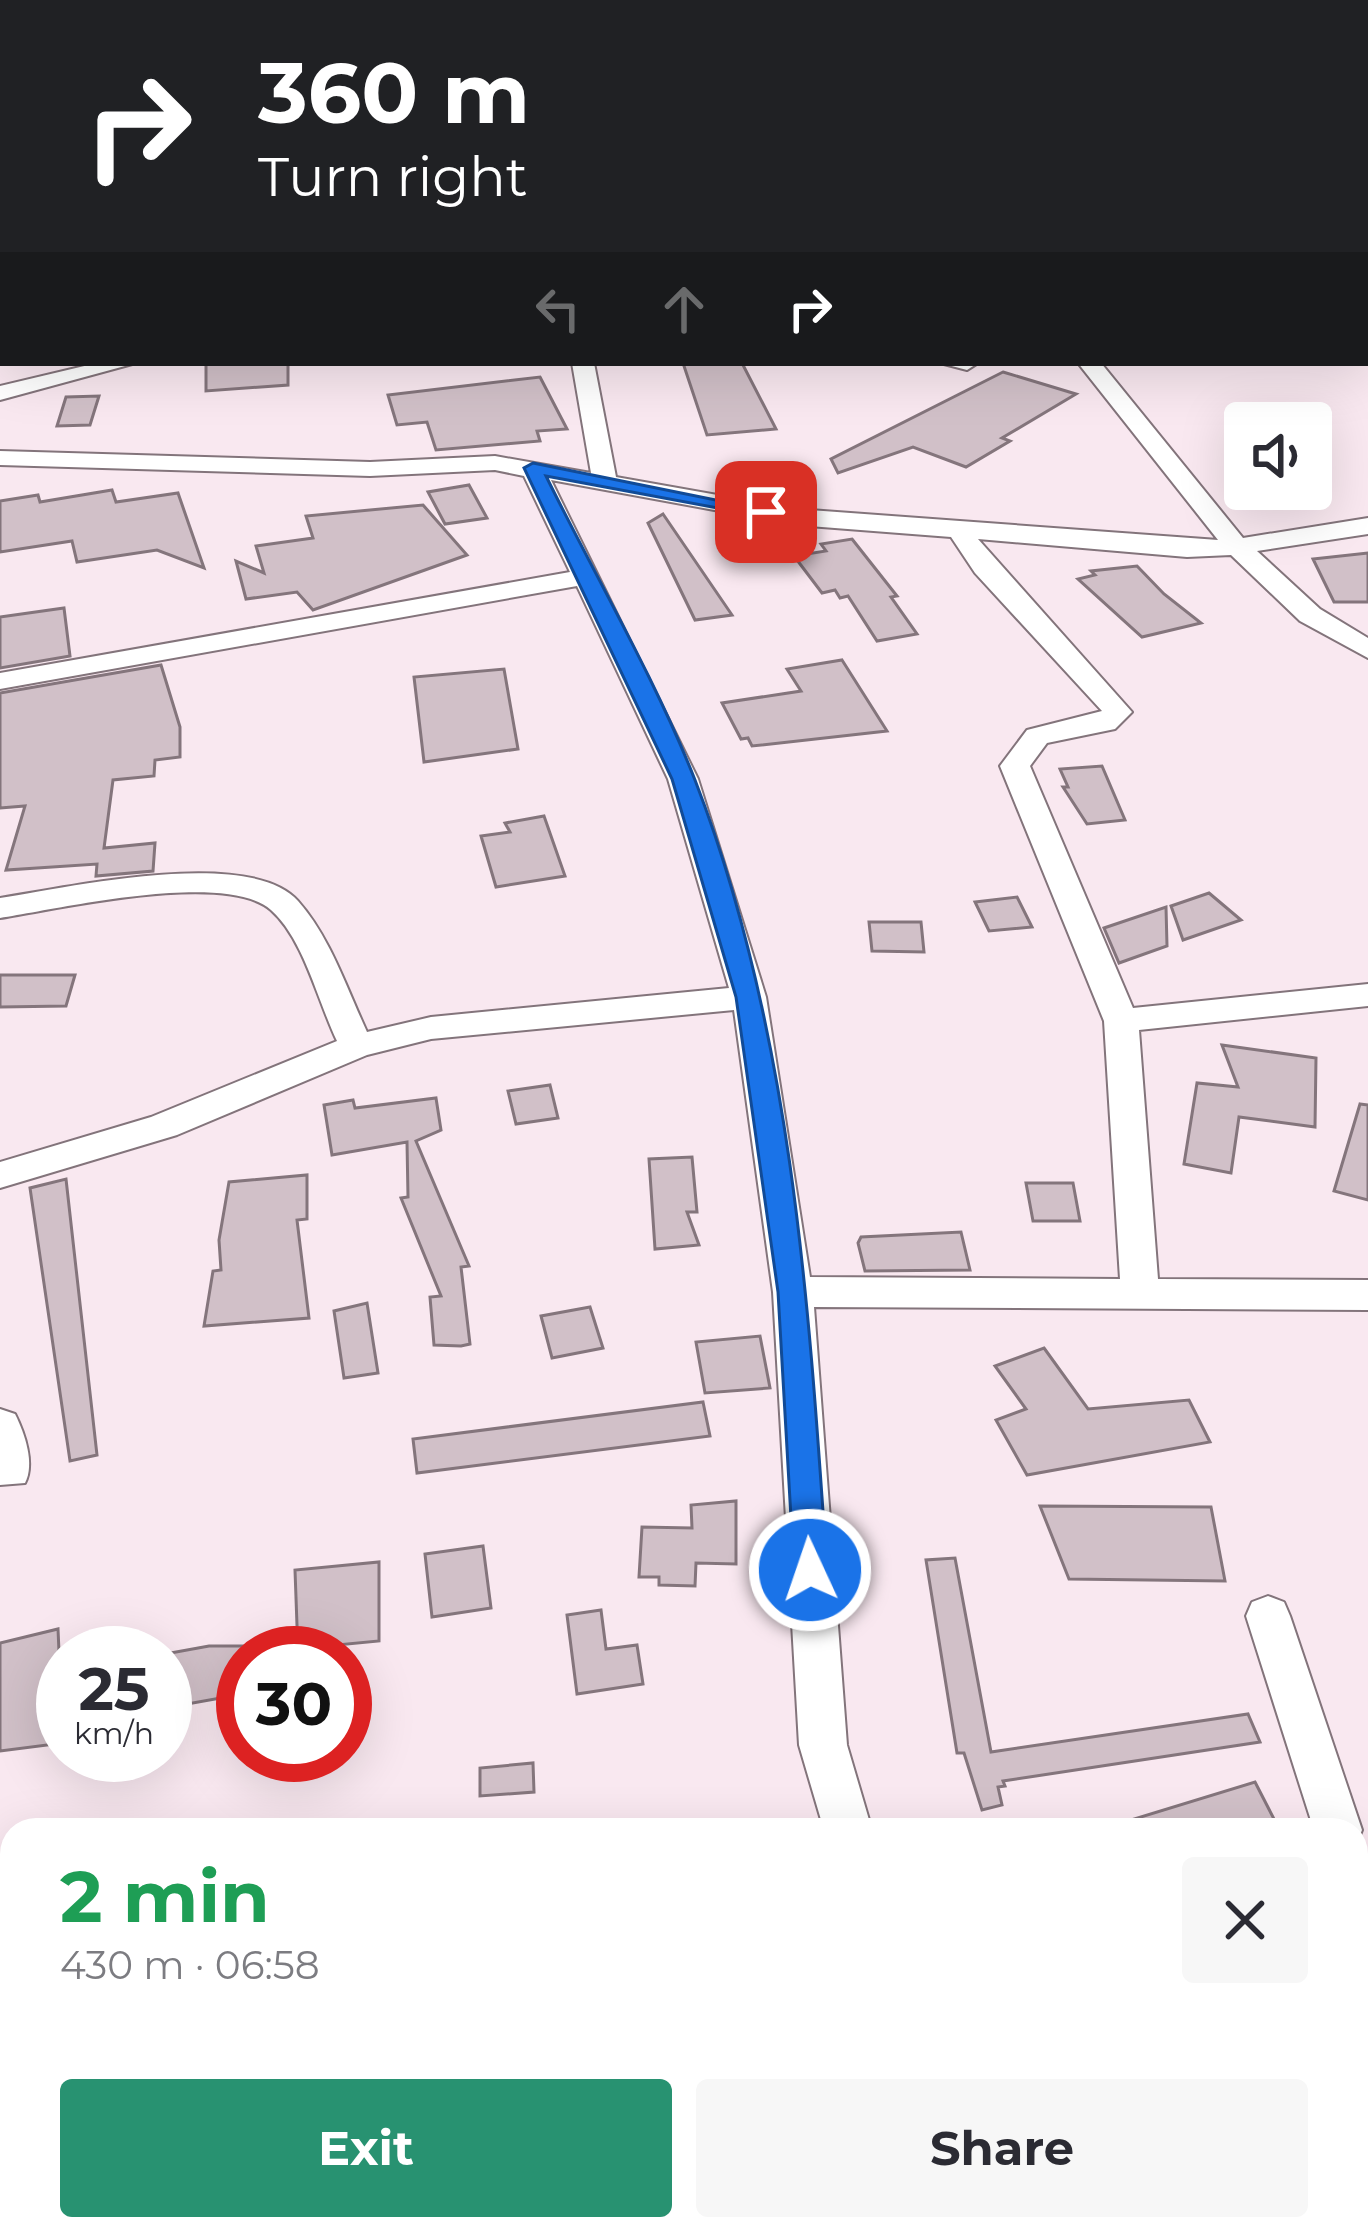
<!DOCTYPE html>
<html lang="en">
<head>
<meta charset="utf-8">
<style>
  body { margin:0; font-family:Montserrat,sans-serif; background:#f7f7f7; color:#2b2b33; height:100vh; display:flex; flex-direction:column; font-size:45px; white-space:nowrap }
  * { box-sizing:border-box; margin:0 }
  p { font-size:39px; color:#7c7c81 }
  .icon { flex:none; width:66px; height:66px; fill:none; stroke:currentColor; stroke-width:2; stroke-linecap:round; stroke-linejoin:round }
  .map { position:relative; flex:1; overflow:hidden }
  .panel { position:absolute; left:0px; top:1818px; width:1368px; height:423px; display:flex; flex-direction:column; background:#fff; border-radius:36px 36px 0 0; box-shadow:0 12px 48px #0002 }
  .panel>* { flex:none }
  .banner { position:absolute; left:0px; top:0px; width:1368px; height:366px; box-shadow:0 12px 48px #0002; background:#202124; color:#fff; overflow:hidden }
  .fabs { position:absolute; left:1224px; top:402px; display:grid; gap:24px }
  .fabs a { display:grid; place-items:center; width:108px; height:108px; border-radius:12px; background:#fff; box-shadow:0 12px 48px #0002; font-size:60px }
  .speed { position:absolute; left:36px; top:1626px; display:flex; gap:24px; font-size:60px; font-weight:700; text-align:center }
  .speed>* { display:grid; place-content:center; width:156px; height:156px; border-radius:50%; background:#fff; box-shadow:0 12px 48px #0002; line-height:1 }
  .speed small { font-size:30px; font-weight:400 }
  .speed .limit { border:18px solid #d22; background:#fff; color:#111 }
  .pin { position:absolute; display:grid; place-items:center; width:102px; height:102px; color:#fff; margin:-51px; border-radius:24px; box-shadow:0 6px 18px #0006 }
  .me { position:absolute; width:132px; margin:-66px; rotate:357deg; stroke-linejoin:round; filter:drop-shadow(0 0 9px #0008) }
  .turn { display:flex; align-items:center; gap:42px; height:252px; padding:0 60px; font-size:54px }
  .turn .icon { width:156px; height:156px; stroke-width:2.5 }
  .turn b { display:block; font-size:84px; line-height:102px }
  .lanes { display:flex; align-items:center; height:114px; padding:0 60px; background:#0003; justify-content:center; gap:60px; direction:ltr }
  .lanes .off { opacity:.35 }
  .round { display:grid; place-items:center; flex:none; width:126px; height:126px; border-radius:12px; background:#f7f7f7 }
  .head { display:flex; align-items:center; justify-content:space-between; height:204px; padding:0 60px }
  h1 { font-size:72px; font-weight:700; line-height:90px; color:#1e9e55 }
  .button { display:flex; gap:24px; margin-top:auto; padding:24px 60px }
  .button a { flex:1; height:138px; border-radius:12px; background:#289271; color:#fff; font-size:48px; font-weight:700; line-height:138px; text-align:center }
  .button a+a { background:#f7f7f7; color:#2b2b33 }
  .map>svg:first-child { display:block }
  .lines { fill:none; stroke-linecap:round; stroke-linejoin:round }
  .stream { stroke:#bd8ca5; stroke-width:4.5 }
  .building { fill:#d1c0c8; stroke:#84757c; stroke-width:3 }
  .minor-casing { stroke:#83747b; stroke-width:4 }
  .minor { fill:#fff; fill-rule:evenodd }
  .route { fill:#1a73e8; stroke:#114b97; stroke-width:3 }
</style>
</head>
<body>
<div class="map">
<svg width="1368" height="2240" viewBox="0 0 1368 2240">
  <rect width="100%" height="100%" fill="#f9e8f0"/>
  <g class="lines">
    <polyline class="stream" points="572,0 661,3"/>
  </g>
  <g class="building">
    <polygon points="206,363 288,363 288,385 206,391"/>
    <polygon points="683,363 742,363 776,429 707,435"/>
    <polygon points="1003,372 1076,394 1002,438 1010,441 966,467 913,447 838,473 831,459"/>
    <polygon points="540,377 567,429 537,431 540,441 436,450 427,422 397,425 388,395"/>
    <polygon points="99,396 90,425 57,426 66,397"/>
    <polygon points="469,485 487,518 445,524 428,492"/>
    <polygon points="112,490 116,502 178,493 204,568 157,550 77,562 72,541 0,552 0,501 38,495 40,502"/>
    <polygon points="423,505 467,555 313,610 297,592 246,599 236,561 264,573 256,546 313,538 306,516"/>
    <polygon points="663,514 732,615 695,620 648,523"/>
    <polygon points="852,539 897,596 891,597 917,634 877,641 848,596 840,598 835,590 822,593 794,556 826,551 821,544"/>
    <polygon points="1368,553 1368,602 1334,602 1313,559"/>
    <polygon points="1137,566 1164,594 1201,623 1142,637 1078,579 1095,575 1091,571"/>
    <polygon points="64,608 70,656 0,668 0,617"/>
    <polygon points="842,660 887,731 752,746 748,738 741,739 722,703 801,691 787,669"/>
    <polygon points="161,665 180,727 180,757 155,760 154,776 113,780 104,848 155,843 153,871 96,876 97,864 6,870 25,806 0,808 0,693"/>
    <polygon points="504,669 518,749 424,762 414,677"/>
    <polygon points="1102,766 1125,820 1087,824 1063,787 1068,787 1060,769"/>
    <polygon points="544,816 565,876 496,887 481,836 510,832 505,823"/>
    <polygon points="1209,893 1241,920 1183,940 1171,906"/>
    <polygon points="1017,897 1032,927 989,931 975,902"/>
    <polygon points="1166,907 1167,946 1119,963 1104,928"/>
    <polygon points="869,922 921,922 924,952 872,951"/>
    <polygon points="0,975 75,975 66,1006 0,1007"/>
    <polygon points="1222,1045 1316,1058 1315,1127 1239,1117 1231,1173 1184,1164 1197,1083 1238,1087"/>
    <polygon points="550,1085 558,1118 516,1124 508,1091"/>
    <polygon points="436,1098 441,1130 416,1141 469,1266 461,1267 470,1344 461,1346 434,1345 430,1297 441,1296 401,1198 408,1197 407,1142 332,1155 324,1105 353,1100 355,1108"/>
    <polygon points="1360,1104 1368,1105 1368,1200 1334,1191"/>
    <polygon points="692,1157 697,1212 687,1212 699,1245 655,1249 649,1159"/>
    <polygon points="307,1175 307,1219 297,1220 309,1318 204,1326 213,1271 221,1270 219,1240 229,1182"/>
    <polygon points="66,1179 97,1455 70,1461 30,1188"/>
    <polygon points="1026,1183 1073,1183 1080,1221 1033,1221"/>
    <polygon points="961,1232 970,1270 865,1271 858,1243 861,1237"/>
    <polygon points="367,1303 378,1373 344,1378 334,1311"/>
    <polygon points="590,1307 603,1348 552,1358 541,1316"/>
    <polygon points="760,1336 770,1388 705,1393 696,1342"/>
    <polygon points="1044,1348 1088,1409 1189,1400 1210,1442 1027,1475 996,1420 1026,1409 995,1366"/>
    <polygon points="703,1402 710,1436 417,1473 413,1439"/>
    <polygon points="736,1501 736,1564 696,1563 695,1586 659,1585 659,1577 639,1577 642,1527 692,1528 691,1505"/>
    <polygon points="1040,1506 1211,1507 1225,1581 1069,1579"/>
    <polygon points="483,1546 491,1608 432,1617 425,1554"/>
    <polygon points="955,1558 991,1752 1248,1714 1260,1742 1003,1781 1005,1786 998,1787 1002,1805 982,1810 964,1753 957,1753 926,1560"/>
    <polygon points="379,1562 379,1641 326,1646 327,1653 298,1653 295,1570"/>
    <polygon points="601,1610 606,1649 637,1645 643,1684 577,1694 567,1615"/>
    <polygon points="58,1629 63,1743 0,1751 0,1643"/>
    <polygon points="209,1646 243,1646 243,1694 165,1708 165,1654"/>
    <polygon points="533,1763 534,1792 480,1796 480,1768"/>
    <polygon points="1255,1782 1274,1819 1230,1830 1122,1830 1121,1823"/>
  </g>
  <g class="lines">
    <defs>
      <g id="minor">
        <polygon points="96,0 120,0 118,3"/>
        <polygon points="277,0 299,0 301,3 279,3"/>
        <polygon points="1031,0 1052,0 1029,3"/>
        <polygon points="3,61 3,71 0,72 0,62"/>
        <polygon points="1365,160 1368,161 1368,173 1365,172"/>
        <rect x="0" y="206" width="3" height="12"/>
        <rect x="1365" y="237" width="3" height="12"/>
        <polygon points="97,363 136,363 0,400 0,386"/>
        <path d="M 572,363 L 594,363 L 616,477 L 796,509 L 1218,540 L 1078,363 L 1101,363 L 1243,538 L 1368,518 L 1368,534 L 1257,551 L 1320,609 L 1368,638 L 1368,658 L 1300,621 L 1231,555 L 1187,557 L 978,539 L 1132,712 L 1115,729 L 1047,743 L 1030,766 L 1133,1008 L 1368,984 L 1368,1006 L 1139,1030 L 1158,1279 L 1368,1280 L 1368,1310 L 814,1307 L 847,1745 L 872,1830 L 824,1830 L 799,1745 L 773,1292 L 734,1010 L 431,1039 L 367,1055 L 177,1135 L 0,1188 L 0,1162 L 151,1117 L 337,1041 C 318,1002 304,939 271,910 C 225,870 59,909 0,918 L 0,898 C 66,888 250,846 298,901 C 330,937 347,989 367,1032 L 431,1017 L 729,988 L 668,779 L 577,586 L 0,689 L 0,673 L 570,572 L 524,476 L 495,470 L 370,476 L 0,465 L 0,451 L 370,462 L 495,456 L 591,473 ZM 551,480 L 796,525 L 951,537 L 975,573 L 1102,711 L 1027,730 L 1000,766 L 1104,1021 L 1120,1279 L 810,1277 L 766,997 L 698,779 Z"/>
        <polygon points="940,363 978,363 967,370"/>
        <path d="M 0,1409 L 15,1414 C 25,1434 35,1464 25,1483 L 0,1485 Z"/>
        <polygon points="1268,1596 1284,1602 1290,1616 1362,1830 1356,1845 1356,1830 1314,1830 1246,1616 1252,1602"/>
        <polygon points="1356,1861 1368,1866 1368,1947 1356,1942"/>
        <polygon points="959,2229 1015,2229 1019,2240 963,2240"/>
      </g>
    </defs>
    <use href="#minor" class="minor-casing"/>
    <use href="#minor" class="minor"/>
  </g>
  <path class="route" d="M 533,463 L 775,512 L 766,517 L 546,476 C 595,576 654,676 695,780 C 792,1031 809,1305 827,1570 L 822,1580 L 798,1580 L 794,1570 L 778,1292 L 736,997 L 672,779 L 524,468 Z"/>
</svg>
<div class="fabs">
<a><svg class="icon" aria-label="sound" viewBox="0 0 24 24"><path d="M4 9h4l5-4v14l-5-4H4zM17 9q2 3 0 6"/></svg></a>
</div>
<div class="speed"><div>25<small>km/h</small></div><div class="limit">30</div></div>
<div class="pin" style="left:766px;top:512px;background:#d93025"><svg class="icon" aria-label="arrive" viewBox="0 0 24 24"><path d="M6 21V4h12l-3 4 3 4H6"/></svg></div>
<svg class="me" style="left:810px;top:1570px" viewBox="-20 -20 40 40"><circle r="17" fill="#1a73e8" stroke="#fff" stroke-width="3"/><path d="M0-11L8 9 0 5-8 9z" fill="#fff"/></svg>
<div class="banner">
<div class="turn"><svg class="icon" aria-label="right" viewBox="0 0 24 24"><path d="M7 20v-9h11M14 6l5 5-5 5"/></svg><div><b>360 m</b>Turn right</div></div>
<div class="lanes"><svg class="icon off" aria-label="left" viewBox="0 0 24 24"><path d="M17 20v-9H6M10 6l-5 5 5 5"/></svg><svg class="icon off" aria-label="ahead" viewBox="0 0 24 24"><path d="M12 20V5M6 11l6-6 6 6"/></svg><svg class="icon" aria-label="right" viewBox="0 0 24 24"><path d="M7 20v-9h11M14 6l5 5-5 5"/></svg></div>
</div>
<section class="panel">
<div class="head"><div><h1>2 min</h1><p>430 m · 06:58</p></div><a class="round"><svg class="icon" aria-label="close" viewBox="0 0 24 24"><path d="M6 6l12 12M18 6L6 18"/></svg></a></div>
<div class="button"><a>Exit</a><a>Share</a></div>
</section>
</div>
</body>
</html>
